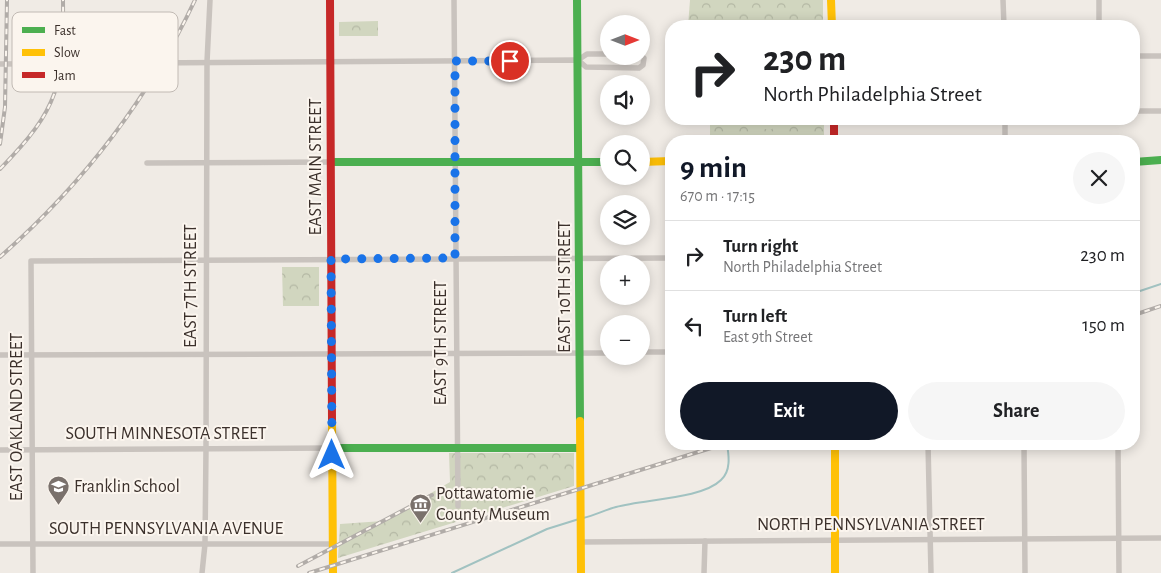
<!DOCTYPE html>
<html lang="en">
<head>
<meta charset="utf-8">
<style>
  body { margin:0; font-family:"Alegreya Sans",sans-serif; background:#f6f6f6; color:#202124; height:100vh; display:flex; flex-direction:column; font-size:19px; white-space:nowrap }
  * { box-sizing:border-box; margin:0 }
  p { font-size:16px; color:#757577 }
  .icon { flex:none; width:28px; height:28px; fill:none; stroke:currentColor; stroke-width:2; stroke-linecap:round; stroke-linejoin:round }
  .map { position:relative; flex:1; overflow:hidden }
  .sheet { position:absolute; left:665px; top:135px; width:475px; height:315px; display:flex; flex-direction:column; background:#fff; border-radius:20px; box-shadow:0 2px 12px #0003 }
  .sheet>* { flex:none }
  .top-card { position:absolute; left:665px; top:20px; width:475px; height:105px; border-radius:20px; box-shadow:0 2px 12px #0003; background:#fff; color:#202124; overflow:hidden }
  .needle { width:32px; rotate:90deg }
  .fabs { position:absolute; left:600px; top:15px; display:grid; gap:10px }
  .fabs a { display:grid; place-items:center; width:50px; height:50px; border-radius:50%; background:#fff; box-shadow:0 2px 12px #0003; font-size:25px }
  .pin { position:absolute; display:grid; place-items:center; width:42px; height:42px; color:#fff; margin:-21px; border:2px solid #fff; border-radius:50%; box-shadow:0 1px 5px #0007 }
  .me { position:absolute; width:55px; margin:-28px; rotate:0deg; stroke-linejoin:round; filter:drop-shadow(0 0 4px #0008) }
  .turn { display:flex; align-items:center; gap:18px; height:105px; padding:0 15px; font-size:22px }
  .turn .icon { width:65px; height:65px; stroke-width:2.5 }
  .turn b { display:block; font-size:35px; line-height:42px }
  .round { display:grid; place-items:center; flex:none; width:52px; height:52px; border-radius:26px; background:#f6f6f6 }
  .summary { display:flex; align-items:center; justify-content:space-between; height:85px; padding:0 15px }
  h1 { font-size:30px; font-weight:700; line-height:38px; color:#111827 }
  .cta { display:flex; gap:10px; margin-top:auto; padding:10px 15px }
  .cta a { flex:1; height:58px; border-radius:30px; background:#111827; color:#fff; font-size:20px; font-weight:700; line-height:58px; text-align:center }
  .cta a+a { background:#f6f6f6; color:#202124 }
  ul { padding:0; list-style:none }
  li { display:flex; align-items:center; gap:15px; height:70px; padding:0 15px; border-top:1px solid #e0e0e0 }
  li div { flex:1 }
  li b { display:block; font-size:19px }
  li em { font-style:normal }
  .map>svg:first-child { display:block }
  .forest { fill:url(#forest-crowns) }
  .garden { fill:#d1d6bf }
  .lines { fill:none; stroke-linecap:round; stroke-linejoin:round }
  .stream { stroke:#a1c2c1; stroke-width:2 }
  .street { stroke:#c9c3be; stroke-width:5.5 }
  .fast { stroke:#4caf50; stroke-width:8 }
  .slow { stroke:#ffc107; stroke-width:8 }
  .jam { stroke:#c62828; stroke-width:8 }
  .rail-casing { stroke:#b1aca8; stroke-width:4 }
  .rail { stroke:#fbf5ee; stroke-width:2; stroke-dasharray:5.5; stroke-linecap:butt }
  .route { stroke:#1a73e8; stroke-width:9; stroke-dasharray:0 16.2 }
  .labels { text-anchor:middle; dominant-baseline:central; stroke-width:4; stroke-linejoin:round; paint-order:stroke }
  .street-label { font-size:18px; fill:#3b302b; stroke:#fbf5ee }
  .poi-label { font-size:18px; fill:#3b302b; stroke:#fbf5ee; text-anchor:start }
  .key { fill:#fbf5ee; stroke:#c1bab4; stroke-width:1 }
  .key-label { font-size:14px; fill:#3b302b }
</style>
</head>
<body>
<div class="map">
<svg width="1161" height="573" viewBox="0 0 1161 573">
  <defs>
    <pattern id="forest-crowns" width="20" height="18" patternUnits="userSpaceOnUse" patternTransform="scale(1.25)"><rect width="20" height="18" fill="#d1d6bf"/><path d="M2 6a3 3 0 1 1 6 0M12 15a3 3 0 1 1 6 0" fill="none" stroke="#b4b8a4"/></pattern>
  </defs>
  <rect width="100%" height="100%" fill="#f0ebe5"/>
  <g class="forest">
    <polygon points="690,0 823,0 823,26 688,26"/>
    <polygon points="378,21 378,36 339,36 339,22"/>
    <rect x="710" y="119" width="114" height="22"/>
    <polygon points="282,267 319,267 319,306 283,306"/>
    <polygon points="449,453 574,453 574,486 338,558 340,524 383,521 450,482"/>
  </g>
  <g class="garden">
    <rect x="752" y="120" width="20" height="9"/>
    <rect x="752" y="132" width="20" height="9"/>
  </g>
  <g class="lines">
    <g class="stream">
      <polyline points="1134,293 1161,284"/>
      <path d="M 583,518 C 595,515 605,510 616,507 C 644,499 702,499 721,480 C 731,471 729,456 727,444"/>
      <polyline points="452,573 547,529 579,519"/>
    </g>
    <g class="street">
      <polyline points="454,0 458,506"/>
      <polyline points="1003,0 1004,26"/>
      <polyline points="1099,0 1099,26"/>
      <polyline points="1134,56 1161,56"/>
      <polyline points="578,60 587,54 609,54"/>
      <polyline points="0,64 578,60 586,67 639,68 643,65 644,58 641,56"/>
      <polyline points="1134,111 1161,111"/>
      <polyline points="1005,119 1005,141"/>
      <polyline points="147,163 331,162"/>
      <polyline points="641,352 671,352"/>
      <polyline points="0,355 609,353"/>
      <polyline points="928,444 931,573"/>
      <polyline points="1024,444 1025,573"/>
      <polyline points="1118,444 1119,573"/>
      <polyline points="0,450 332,448"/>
      <polyline points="581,542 1161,538"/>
      <polyline points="0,544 333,544"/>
      <polyline points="33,573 31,261 671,258"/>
      <polyline points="202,573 205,544 206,449 207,62 210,0"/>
      <polyline points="704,573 705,541"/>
    </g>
    <g class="fast">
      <polyline points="577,0 580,421"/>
      <polyline points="331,162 609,162"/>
      <polyline points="1134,162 1161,160"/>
      <polyline points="332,448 580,448"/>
    </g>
    <g class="slow">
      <polyline points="831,0 832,26"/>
      <polyline points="641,162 671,161"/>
      <polyline points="332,420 333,573"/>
      <polyline points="580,421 581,573"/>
      <polyline points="835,444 835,573"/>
    </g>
    <g class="jam">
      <polyline points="330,0 332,420"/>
      <polyline points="834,119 834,141"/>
    </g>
    <defs>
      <g id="rail">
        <polyline points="0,144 5,107 7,0"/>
        <path d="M 0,169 C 60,108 64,84 63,0"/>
        <path d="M 0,257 C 83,184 148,100 195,0"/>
        <polyline points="1134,315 1161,306"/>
        <polyline points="298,566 432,495"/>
        <polyline points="309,573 724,444"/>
      </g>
    </defs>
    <use href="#rail" class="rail-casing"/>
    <use href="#rail" class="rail"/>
  </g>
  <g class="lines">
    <polyline class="route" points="332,455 331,259 455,258 455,61 510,61"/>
  </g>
  <defs>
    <symbol id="school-pin" viewBox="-11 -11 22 30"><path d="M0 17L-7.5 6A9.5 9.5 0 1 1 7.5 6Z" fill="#7a716c" stroke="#fbf5ee"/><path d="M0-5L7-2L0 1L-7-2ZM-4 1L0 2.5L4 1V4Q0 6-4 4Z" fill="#fff"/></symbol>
    <symbol id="museum-pin" viewBox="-11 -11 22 30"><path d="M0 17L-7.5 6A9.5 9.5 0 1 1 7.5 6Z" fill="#7a716c" stroke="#fbf5ee"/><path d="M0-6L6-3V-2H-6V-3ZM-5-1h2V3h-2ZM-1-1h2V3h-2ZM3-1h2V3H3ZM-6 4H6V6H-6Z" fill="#fff"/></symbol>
  </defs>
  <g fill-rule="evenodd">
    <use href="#school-pin" x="46" y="474" width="25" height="34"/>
    <use href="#museum-pin" x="408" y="492" width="25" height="34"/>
  </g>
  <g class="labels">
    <g class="street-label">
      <text transform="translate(316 167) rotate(-90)">EAST MAIN STREET</text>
      <text transform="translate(191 286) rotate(-90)">EAST 7TH STREET</text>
      <text transform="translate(565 287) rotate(-90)">EAST 10TH STREET</text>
      <text transform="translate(441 343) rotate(-90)">EAST 9TH STREET</text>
      <text transform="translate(17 417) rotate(-90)">EAST OAKLAND STREET</text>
      <text x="166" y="434">SOUTH MINNESOTA STREET</text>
      <text x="871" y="525">NORTH PENNSYLVANIA STREET</text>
      <text x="166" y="529">SOUTH PENNSYLVANIA AVENUE</text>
    </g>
    <g class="poi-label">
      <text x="74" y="487">Franklin School</text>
      <text x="436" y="494">Pottawatomie<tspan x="436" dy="21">County Museum</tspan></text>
    </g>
  </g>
  <rect x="12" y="12" width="166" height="80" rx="8" class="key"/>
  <rect x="22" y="27" width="23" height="6" fill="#4caf50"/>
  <rect x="22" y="49" width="23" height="7" fill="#ffc107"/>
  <rect x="22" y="72" width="23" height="6" fill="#c62828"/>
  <g class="key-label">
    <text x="54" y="35">Fast</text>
    <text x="54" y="57">Slow</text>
    <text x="54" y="80">Jam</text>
  </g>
</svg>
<div class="fabs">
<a><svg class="needle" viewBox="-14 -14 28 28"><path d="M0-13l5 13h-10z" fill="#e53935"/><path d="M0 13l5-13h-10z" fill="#757577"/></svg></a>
<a><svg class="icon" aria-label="sound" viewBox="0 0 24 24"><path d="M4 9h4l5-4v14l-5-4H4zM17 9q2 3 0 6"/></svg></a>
<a><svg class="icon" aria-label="search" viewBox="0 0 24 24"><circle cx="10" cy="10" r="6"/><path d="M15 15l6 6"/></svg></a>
<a><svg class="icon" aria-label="layers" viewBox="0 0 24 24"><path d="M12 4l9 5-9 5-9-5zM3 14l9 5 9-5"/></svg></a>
<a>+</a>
<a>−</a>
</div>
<div class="pin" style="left:510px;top:61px;background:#d93025"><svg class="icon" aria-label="arrive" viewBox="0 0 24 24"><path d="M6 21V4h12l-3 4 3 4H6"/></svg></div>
<svg class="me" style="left:332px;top:455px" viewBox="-20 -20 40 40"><path d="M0-17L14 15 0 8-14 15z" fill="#1a73e8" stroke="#fff" stroke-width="4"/></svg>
<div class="top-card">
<div class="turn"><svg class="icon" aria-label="right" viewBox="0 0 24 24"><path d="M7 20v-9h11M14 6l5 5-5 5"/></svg><div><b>230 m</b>North Philadelphia Street</div></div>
</div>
<section class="sheet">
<div class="summary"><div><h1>9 min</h1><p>670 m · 17:15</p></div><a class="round"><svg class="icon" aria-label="close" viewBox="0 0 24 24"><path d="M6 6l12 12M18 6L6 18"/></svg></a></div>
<ul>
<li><svg class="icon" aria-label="right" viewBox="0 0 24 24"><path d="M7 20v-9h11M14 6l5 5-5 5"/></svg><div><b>Turn right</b><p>North Philadelphia Street</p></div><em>230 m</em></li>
<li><svg class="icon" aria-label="left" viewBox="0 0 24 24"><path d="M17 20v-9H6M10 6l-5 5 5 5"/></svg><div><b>Turn left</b><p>East 9th Street</p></div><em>150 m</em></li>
</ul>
<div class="cta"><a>Exit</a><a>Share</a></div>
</section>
</div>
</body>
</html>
